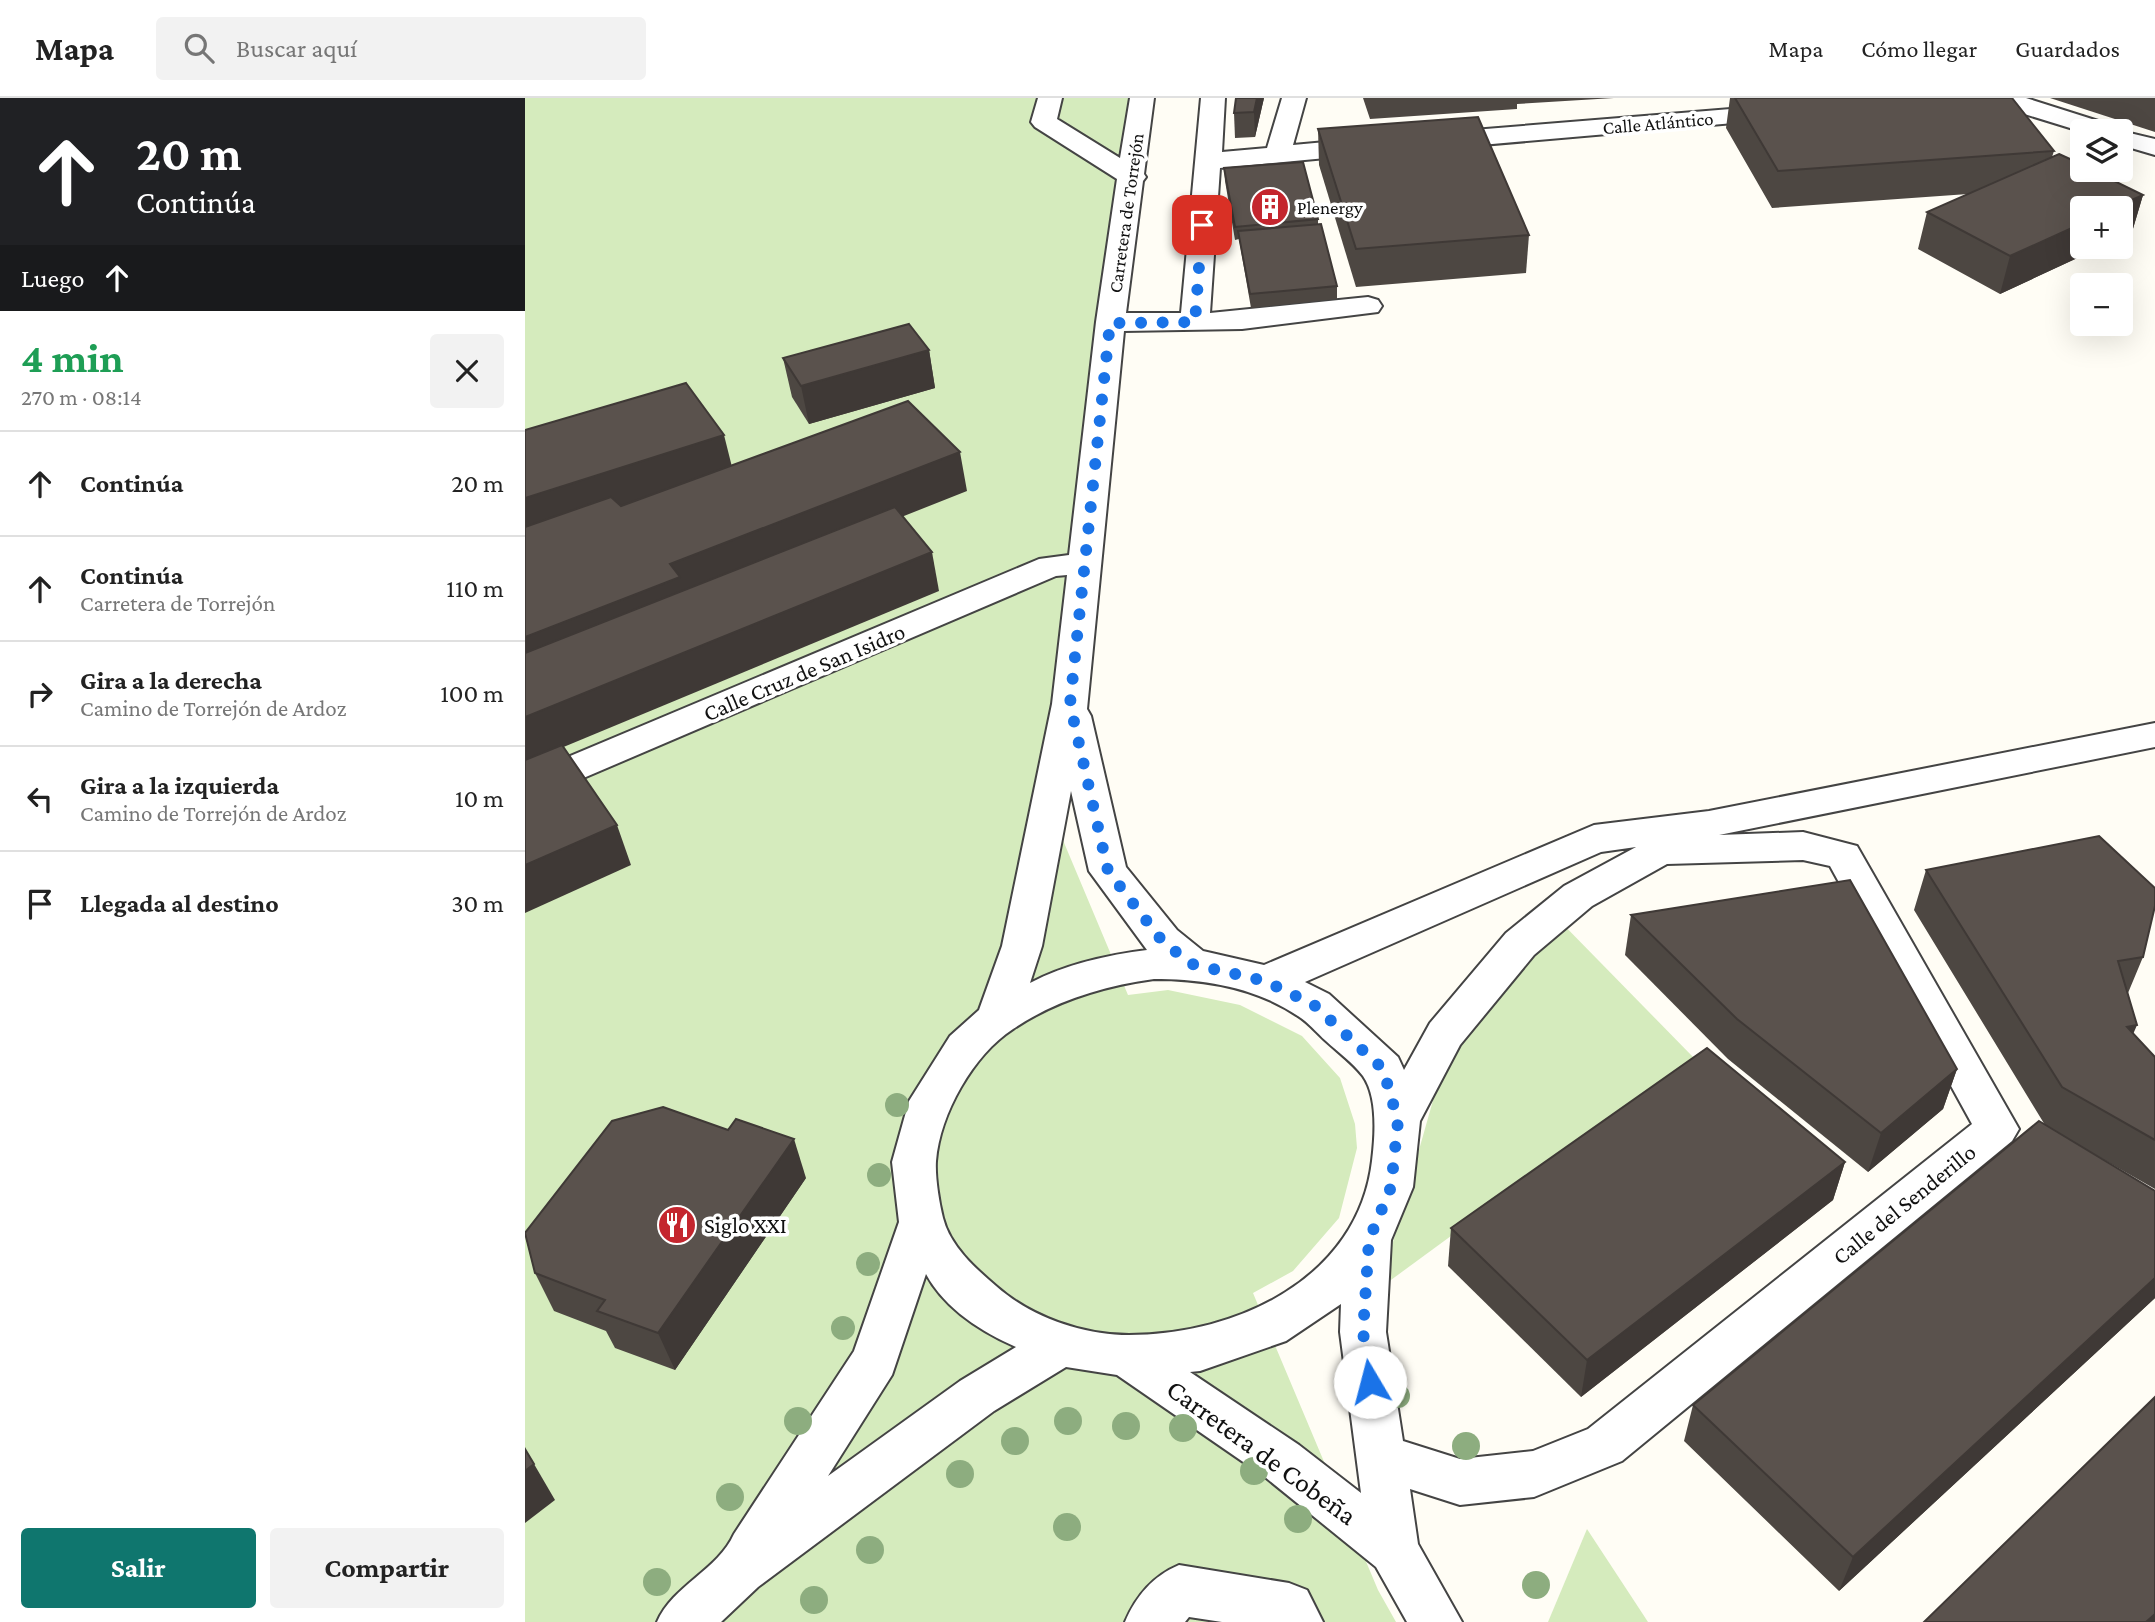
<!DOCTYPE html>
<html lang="es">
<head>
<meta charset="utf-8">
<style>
  body { margin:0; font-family:"Crimson Pro",serif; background:#f2f2f2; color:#222; height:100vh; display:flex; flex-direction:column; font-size:26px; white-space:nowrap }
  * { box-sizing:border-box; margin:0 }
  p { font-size:23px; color:#767676 }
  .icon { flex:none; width:38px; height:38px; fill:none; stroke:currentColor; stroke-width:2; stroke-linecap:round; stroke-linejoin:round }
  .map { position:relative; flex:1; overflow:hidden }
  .panel { display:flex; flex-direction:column; background:#fff; width:525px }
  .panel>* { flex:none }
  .top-card { background:#202124; color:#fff; overflow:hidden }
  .tools { position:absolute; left:1545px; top:21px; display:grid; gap:14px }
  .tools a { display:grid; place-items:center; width:63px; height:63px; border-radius:7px; background:#fff; box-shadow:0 7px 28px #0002; font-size:35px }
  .pin { position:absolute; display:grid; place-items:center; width:60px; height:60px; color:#fff; margin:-30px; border-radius:14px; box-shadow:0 4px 10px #0006 }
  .me { position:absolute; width:77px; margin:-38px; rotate:352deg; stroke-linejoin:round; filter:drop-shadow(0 0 5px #0008) }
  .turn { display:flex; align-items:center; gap:24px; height:147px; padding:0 21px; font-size:32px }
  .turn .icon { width:91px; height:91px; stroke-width:2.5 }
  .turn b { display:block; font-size:49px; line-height:60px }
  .then { display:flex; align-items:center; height:66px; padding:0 21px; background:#0003; gap:14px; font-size:26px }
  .round { display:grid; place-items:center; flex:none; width:74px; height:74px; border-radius:7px; background:#f2f2f2 }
  .headline { display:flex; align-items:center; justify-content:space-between; height:119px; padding:0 21px }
  h1 { font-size:42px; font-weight:700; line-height:52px; color:#1e9e55 }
  .button { display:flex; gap:14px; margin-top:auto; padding:14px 21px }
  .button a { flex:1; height:80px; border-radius:7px; background:#0f766e; color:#fff; font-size:28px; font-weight:700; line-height:80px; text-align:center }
  .button a+a { background:#f2f2f2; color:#222 }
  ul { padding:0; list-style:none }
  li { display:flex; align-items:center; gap:21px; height:105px; padding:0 21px; border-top:2px solid #e0e0e0 }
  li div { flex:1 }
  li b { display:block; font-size:26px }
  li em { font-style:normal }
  header { display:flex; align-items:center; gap:42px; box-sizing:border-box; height:98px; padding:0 35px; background:#fff; border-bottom:2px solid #e0e0e0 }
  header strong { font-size:33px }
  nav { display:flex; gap:38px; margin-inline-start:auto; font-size:24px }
  .search { width:490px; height:63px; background:#f2f2f2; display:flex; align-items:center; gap:18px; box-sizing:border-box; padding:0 24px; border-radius:7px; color:#767676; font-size:26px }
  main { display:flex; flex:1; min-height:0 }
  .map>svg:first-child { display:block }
  .green { fill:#d5ebbd }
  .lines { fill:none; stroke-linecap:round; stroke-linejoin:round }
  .minor-casing { stroke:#444; stroke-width:4 }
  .minor { fill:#fff; fill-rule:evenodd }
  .tree { fill:#8dad7f }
  .wall { fill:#4d4742 }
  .shaded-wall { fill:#3f3936 }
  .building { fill:#5a524d; stroke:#3f3936; stroke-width:2 }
  .route { stroke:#1a73e8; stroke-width:12; stroke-dasharray:0 21.6 }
  .labels { text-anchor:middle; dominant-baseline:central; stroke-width:7; stroke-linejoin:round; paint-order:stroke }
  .far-street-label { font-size:19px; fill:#111; stroke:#fff }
  .far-poi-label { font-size:19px; fill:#111; stroke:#fff; text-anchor:start }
  .street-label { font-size:23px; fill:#111; stroke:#fff }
  .poi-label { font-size:23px; fill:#111; stroke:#fff; text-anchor:start }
  .near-street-label { font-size:28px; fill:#111; stroke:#fff }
</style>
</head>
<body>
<header>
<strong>Mapa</strong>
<div class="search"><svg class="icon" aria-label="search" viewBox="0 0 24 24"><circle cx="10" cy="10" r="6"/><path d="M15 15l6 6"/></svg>Buscar aquí</div>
<nav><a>Mapa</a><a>Cómo llegar</a><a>Guardados</a></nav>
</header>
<main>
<section class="panel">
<div class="top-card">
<div class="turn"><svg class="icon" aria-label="ahead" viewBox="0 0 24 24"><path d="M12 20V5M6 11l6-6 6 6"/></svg><div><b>20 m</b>Continúa</div></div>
<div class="then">Luego<svg class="icon" aria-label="ahead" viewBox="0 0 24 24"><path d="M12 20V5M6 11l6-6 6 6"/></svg></div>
</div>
<div class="headline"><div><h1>4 min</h1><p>270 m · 08:14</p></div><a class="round"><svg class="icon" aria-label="close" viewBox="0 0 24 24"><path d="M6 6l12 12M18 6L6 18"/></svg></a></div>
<ul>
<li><svg class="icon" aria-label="ahead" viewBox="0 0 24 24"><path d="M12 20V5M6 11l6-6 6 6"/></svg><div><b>Continúa</b></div><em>20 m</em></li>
<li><svg class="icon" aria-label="ahead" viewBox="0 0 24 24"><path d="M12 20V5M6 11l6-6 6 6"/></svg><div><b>Continúa</b><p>Carretera de Torrejón</p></div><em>110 m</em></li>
<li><svg class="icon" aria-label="right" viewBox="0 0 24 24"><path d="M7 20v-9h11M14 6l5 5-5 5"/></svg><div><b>Gira a la derecha</b><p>Camino de Torrejón de Ardoz</p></div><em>100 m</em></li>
<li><svg class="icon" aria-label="left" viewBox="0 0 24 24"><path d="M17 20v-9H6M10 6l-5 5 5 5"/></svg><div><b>Gira a la izquierda</b><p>Camino de Torrejón de Ardoz</p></div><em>10 m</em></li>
<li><svg class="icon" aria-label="arrive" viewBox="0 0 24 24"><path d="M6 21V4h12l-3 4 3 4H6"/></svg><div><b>Llegada al destino</b></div><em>30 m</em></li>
</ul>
<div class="button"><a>Salir</a><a>Compartir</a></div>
</section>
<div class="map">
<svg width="1630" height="1524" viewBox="0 0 1630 1524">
  <rect width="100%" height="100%" fill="#fffdf5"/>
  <g class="green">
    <polygon points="0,0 609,0 532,728 603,897 643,892 715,907 777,938 815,980 830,1026 832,1050 814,1120 768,1173 728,1195 853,1492 871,1524 0,1524"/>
    <polygon points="1027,815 1169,960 855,1190 918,967"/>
    <polygon points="1062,1431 1123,1524 1023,1524"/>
  </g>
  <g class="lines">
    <defs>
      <g id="minor">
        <path d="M 513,0 L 537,0 L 532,21 L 595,60 L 605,0 L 629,0 L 619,76 L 621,79 L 618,83 L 601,215 L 656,215 L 676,0 L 700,0 L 697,54 L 742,50 L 757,0 L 781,0 L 768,47 L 844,40 L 853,43 L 857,48 L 853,53 L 844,56 L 695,70 L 685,215 L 843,199 L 853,202 L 857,208 L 853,214 L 717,231 L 599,233 L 562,611 L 566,618 L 601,769 L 652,832 L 678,853 L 739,867 L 1069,727 L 1184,713 L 1630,625 L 1630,649 L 1194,737 L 1278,734 L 1332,748 L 1494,1031 L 1487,1043 L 1097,1363 L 1009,1399 L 935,1407 L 885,1391 L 893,1446 L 937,1524 L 882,1524 L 851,1469 L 740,1379 L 592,1277 L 541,1269 L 469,1313 L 233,1489 L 196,1524 L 132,1524 C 148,1487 193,1472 209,1436 L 329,1253 L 374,1124 L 367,1064 L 384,1003 L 425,938 L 454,912 L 477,848 L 527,606 L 542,477 L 531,478 L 0,705 L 0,677 L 514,461 L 544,457 L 571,224 L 592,81 L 510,29 L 506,24 ZM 546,693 L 564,773 L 622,852 C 582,857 541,866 505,885 L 517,848 ZM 1111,749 L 1039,788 L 981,835 L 905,925 L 879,972 L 873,959 L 804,896 L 780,884 L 1076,754 ZM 1278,762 L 1305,768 L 1447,1026 L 1063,1331 L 1008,1353 L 935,1361 L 878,1343 L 861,1234 L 866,1142 L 888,1089 L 895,1023 L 935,947 L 1009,857 L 1067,808 L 1142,766 ZM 629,881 C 679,881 730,889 773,918 C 783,924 792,935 801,943 C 813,954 828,965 838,978 C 853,999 850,1039 847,1063 C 833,1181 711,1237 604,1237 C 558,1237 506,1219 471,1188 C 450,1170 425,1148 418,1120 C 414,1104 410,1079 411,1063 C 415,1016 448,957 488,931 C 531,902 579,888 629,881 ZM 401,1176 C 420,1211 457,1234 491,1249 L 435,1283 L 303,1378 L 367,1277 ZM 816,1206 L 815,1234 L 836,1395 L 774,1347 L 665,1274 L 675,1273 L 761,1243 Z"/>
        <polygon points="1428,0 1501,0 1589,28 1592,32 1630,41 1630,57 1596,47 1596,33 1558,34 1480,10 1438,11 1429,9 1426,4"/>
        <polygon points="1256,7 1265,10 1269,15 1265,20 911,51 902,48 898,43 902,38 911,35"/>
        <path d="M 654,1467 L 764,1485 L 782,1492 L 798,1524 L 697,1524 L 664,1519 L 660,1524 L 600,1524 C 611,1498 628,1478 654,1467 Z"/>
      </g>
    </defs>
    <use href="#minor" class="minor-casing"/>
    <use href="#minor" class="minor"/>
  </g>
  <g class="tree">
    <circle cx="372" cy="1007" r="12"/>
    <circle cx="354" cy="1077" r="12"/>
    <circle cx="343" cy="1166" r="12"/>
    <circle cx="318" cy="1230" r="12"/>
    <circle cx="873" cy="1298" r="12"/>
    <circle cx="273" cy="1323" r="14"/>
    <circle cx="543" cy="1323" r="14"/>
    <circle cx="601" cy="1328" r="14"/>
    <circle cx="658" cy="1330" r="14"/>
    <circle cx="490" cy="1343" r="14"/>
    <circle cx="941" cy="1348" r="14"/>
    <circle cx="729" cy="1373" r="14"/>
    <circle cx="435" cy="1376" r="14"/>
    <circle cx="205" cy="1399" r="14"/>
    <circle cx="773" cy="1421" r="14"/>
    <circle cx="542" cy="1429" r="14"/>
    <circle cx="345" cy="1452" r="14"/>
    <circle cx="132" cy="1484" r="14"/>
    <circle cx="1011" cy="1487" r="14"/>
    <circle cx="289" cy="1502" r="14"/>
  </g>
  <g class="wall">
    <polygon points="739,0 730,39 710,40 709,15"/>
    <polygon points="838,0 1089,0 992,6 992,11 845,21"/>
    <polygon points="1205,0 1487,0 1529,53 1527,59 1534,56 1558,67 1558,72 1567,72 1618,97 1607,134 1596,139 1596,110 1558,110 1558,149 1576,149 1475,196 1393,151 1402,114 1443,96 1247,110 1201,30"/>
    <polygon points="1525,0 1630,0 1630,34"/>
    <polygon points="793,31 1004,137 1001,175 831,189 794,67"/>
    <polygon points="699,70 793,121 793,127 812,188 812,201 726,210 714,141 710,142 700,83"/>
    <polygon points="404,252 410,290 284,326 267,299 258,260"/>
    <polygon points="1401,772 1618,859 1603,895 1608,936 1630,959 1630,1091 1560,1051 1630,1093 1630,1200 1314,1493 1159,1343 1168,1307 1520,1027 1389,812"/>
    <polygon points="1106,817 1432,971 1418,1011 1343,1074 1203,961 1100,857"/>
    <polygon points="1320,1064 1308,1102 1056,1299 923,1168 926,1130"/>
    <polygon points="281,1080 150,1272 90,1250 81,1233 29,1213 10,1175"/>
  </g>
  <g class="shaded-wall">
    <polygon points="732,0 739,0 730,39 729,14"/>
    <polygon points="1618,97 1607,134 1596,139 1596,110 1589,110"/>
    <polygon points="1558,125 1558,149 1576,149 1475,196 1485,158"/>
    <polygon points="404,252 410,290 284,326 276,288"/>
    <polygon points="199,337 209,377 0,444 0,400"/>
    <polygon points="435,354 442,393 162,504 0,585 0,539 145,466"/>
    <polygon points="407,454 414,493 0,665 0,619"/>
    <polygon points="92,727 106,767 0,815 0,767"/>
    <polygon points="1612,927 1595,967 1602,929"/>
    <polygon points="1432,971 1418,1011 1343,1074 1356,1035"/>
    <polygon points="269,1041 281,1080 150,1272 133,1235"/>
    <polygon points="1320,1064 1308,1102 1056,1299 1062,1262"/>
    <polygon points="1630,1180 1630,1200 1314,1493 1328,1459"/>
    <polygon points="9,1366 30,1402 0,1425 0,1373"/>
    <polygon points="1630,1516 1630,1524 1621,1524"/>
  </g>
  <g class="building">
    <polygon points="711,0 732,0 729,14 709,15"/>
    <polygon points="1210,0 1487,0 1529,53 1253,73"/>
    <polygon points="953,19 1004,137 831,151 793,31"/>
    <polygon points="1534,56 1558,67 1558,72 1567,72 1618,97 1589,110 1558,110 1558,125 1485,158 1402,114"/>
    <polygon points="778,64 793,121 710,129 699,70"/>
    <polygon points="796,126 812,188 725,196 713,133"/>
    <polygon points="384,226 404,252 276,288 258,260"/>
    <polygon points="161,285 199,337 0,400 0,332"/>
    <polygon points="383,303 435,354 145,466 155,479 0,539 0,429 86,399 96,408"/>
    <polygon points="370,409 407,454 0,619 0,555"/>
    <polygon points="37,647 92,727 0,767 0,662"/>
    <polygon points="1574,738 1630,790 1630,808 1618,859 1593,863 1612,927 1602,929 1630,959 1630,1042 1537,989 1401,772"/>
    <polygon points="1325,782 1432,971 1356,1035 1212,921 1106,817"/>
    <polygon points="1182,950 1320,1064 1062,1262 926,1130"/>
    <polygon points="138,1009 203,1032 211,1021 269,1041 133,1235 72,1213 80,1202 10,1175 0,1135 87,1023"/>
    <polygon points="1514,1023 1630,1093 1630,1180 1328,1459 1168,1307"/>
    <polygon points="1630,1299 1630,1516 1621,1524 1399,1524"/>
    <polygon points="0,1351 9,1366 0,1373"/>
  </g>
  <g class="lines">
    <polyline class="route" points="677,127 670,224 585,225 545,606 583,773 638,844 667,866 740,883 789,907 858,971 873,1023 866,1089 844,1142 838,1234 845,1284"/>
  </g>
  <defs>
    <symbol id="building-disc" viewBox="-11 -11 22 22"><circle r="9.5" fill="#c4262e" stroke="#fff"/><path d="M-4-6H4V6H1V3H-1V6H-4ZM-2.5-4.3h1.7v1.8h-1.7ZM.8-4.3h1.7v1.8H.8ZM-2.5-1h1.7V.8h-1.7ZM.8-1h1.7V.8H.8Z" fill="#fff"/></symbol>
    <symbol id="restaurant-disc" viewBox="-11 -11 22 22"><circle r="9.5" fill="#c4262e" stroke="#fff"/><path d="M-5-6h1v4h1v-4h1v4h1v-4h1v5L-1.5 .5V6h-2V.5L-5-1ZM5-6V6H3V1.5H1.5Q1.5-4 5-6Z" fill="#fff"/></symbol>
  </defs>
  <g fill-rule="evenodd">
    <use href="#building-disc" x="723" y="87" width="44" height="44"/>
    <use href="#restaurant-disc" x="130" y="1105" width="44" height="44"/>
  </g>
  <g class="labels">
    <g class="far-street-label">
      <text transform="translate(1133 25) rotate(-5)">Calle Atlántico</text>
      <text transform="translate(601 115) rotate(-82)">Carretera de Torrejón</text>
    </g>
    <g class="far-poi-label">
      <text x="772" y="109">Plenergy</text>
    </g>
    <g class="street-label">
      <text transform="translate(279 574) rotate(-23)">Calle Cruz de San Isidro</text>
      <text transform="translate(1379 1106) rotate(-39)">Calle del Senderillo</text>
    </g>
    <g class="poi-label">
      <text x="179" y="1127">Siglo XXI</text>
    </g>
    <g class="near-street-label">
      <text transform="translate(737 1354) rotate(36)">Carretera de Cobeña</text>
    </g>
  </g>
</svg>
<div class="tools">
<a><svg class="icon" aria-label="layers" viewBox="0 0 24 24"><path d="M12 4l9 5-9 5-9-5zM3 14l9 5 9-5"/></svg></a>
<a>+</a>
<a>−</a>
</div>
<div class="pin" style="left:677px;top:127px;background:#d93025"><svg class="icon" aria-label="arrive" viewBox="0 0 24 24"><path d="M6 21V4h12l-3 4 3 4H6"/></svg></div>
<svg class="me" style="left:845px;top:1284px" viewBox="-20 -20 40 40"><circle r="19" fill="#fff"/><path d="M0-13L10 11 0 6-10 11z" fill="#1a73e8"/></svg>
</div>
</main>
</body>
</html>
